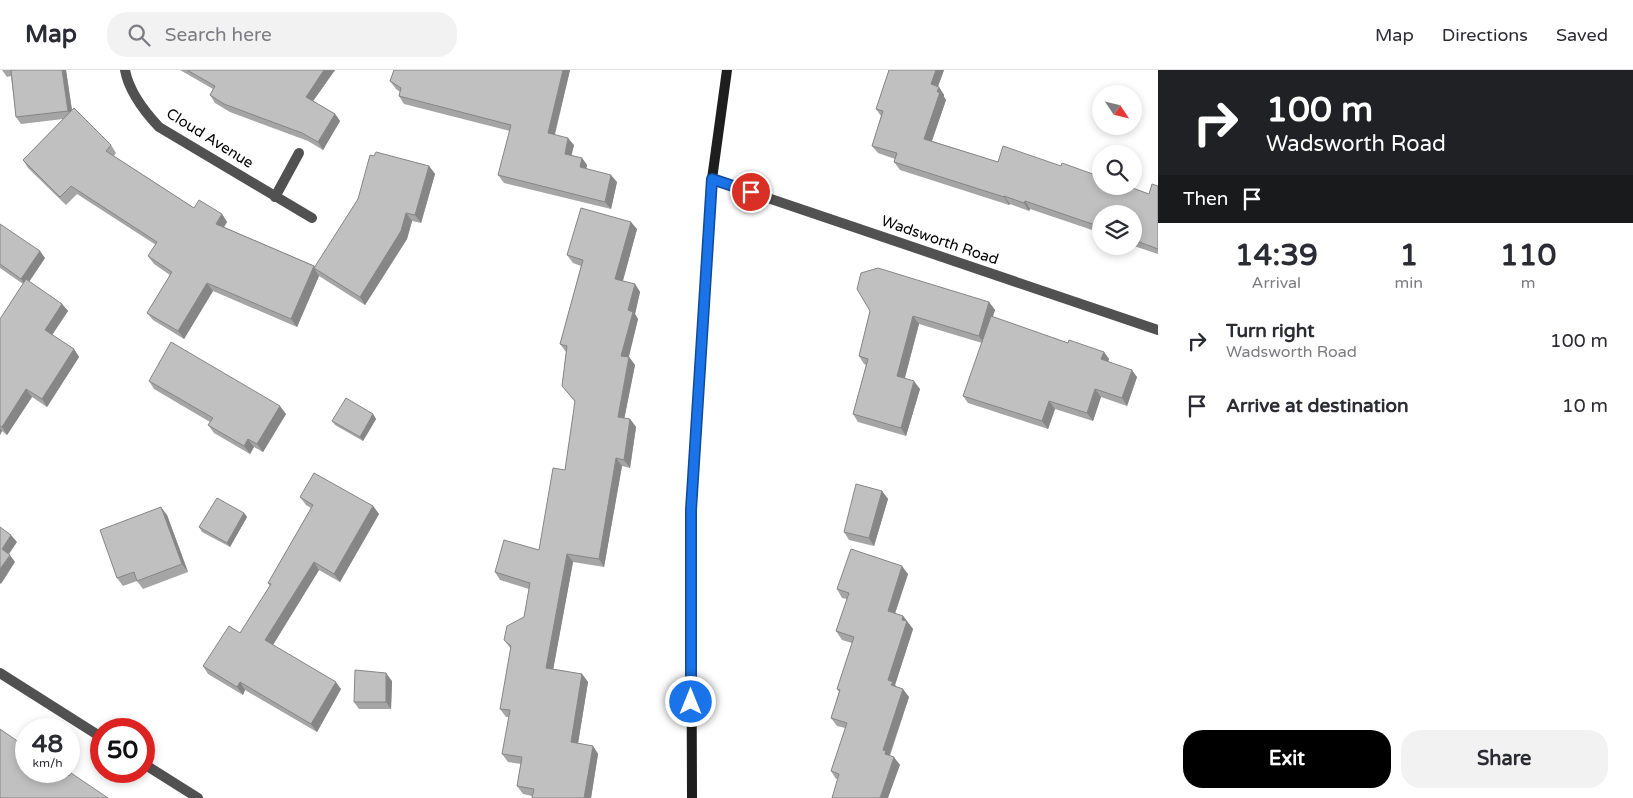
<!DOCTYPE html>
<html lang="en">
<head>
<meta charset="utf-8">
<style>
  body { margin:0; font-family:"Varela Round",sans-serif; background:#f2f2f3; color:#2b2b33; height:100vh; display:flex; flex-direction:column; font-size:19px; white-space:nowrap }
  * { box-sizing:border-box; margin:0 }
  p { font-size:16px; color:#7c7c81 }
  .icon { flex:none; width:28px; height:28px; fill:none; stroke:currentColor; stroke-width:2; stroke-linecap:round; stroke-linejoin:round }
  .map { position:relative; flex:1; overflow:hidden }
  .sheet { display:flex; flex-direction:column; background:#fff; width:475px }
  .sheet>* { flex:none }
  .banner { background:#202124; color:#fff; overflow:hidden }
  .needle { width:32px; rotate:125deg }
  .tools { position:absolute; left:1092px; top:15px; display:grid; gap:10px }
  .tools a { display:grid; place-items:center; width:50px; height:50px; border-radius:50%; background:#fff; box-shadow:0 2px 8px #0003; font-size:25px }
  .speed { position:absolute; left:15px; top:648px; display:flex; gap:10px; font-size:25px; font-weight:700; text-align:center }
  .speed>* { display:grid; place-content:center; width:65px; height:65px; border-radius:50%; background:#fff; box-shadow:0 2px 8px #0003; line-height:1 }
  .speed small { font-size:12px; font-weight:400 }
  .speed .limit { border:8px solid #d22; background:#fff; color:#111 }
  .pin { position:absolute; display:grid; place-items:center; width:42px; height:42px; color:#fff; margin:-21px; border:2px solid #fff; border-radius:50%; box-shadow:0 1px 5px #0007 }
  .me { position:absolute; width:55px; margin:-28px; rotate:0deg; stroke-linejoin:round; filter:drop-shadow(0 0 4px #0008) }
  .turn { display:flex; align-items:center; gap:18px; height:105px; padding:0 25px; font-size:22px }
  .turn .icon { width:65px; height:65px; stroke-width:2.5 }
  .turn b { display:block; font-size:35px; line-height:42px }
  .then { display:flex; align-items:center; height:48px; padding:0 25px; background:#0003; gap:10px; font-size:19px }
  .eta { display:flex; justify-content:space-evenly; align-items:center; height:85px; text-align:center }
  .eta b { font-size:30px; font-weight:700; line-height:35px }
  .action { display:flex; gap:10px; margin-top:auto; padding:10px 25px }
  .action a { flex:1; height:58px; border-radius:20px; background:#000; color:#fff; font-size:20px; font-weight:700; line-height:58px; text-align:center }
  .action a+a { background:#f2f2f3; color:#2b2b33 }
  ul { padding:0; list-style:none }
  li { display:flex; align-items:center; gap:15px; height:65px; padding:0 25px }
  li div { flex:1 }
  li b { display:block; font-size:19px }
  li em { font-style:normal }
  header { display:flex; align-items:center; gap:30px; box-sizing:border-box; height:70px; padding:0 25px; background:#fff; border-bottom:1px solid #e1e1e2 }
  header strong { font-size:24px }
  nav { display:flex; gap:28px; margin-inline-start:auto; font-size:18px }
  .search { width:350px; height:45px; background:#f2f2f3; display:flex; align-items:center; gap:12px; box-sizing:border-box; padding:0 18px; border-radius:20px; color:#7c7c81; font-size:19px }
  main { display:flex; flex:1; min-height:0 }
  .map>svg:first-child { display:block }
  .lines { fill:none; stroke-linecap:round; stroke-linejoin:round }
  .street { stroke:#515151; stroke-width:10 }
  .secondary { stroke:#1e1e1e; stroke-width:10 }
  .wall { fill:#a5a5a5 }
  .shaded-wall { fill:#868686 }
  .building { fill:#c0c0c0; stroke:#868686 }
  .route-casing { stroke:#114b97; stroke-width:12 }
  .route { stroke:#1a73e8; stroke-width:9 }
  .labels { text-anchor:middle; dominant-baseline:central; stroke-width:4; stroke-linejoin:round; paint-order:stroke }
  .street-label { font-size:15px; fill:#000; stroke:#fff }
</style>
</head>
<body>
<header>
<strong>Map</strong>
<div class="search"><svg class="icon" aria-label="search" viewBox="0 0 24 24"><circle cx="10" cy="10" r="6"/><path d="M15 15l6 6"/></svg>Search here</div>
<nav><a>Map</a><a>Directions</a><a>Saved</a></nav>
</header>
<main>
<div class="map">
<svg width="1158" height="728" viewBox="0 0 1158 728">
  <rect width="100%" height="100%" fill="#fff"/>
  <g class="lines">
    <g class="street">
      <path d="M 125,0 C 129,22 144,41 159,57 L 312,148"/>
      <polyline points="712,109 1158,260"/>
      <polyline points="275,127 299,83"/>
      <polyline points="0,603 101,667"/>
      <polyline points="144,694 198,728"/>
    </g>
    <polyline class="secondary" points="692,728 691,440 712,109 727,0"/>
  </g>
  <g class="wall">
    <polygon points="2,0 66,0 72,40 111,75 116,83 114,86 194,138 222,144 227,152 224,157 315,196 429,96 435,104 421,153 412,151 407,169 365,235 319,206 297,257 213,221 184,269 153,250 147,243 170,205 154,194 148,186 156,175 77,124 66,135 28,98 23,90 63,49 21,54 16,47 11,6 7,7"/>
    <polygon points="180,0 335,0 313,31 335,44 340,51 323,80 308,71 230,42 215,33 210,25 213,19"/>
    <polygon points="394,0 570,0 555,65 574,75 571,85 582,88 587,95 586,99 617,112 611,139 504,113 498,105 510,61 404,34 399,26 400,22 396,19 390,11"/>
    <polygon points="889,0 944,0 938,16 944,25 944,27 946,30 932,71 998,92 1061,96 1149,124 1158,116 1158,184 1134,176 1134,144 1101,144 1101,163 1030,139 1029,141 1010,134 1009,135 900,100 894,92 895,89 878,83 872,76 881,46 876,39"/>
    <polygon points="0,154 45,188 29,212 62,234 68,241 52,265 74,279 79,287 47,337 32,327 7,365 2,361 0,365 0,249 23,214 0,198"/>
    <polygon points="637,159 623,211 635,214 640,222 635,244 638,249 629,287 635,295 624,349 630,349 636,357 630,398 622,396 604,497 573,492 553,599 582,604 588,612 578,673 593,676 598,684 591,728 532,728 532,726 523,724 517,716 521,694 508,692 502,684 509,647 506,647 500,639 511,579 504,570 524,547 529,519 500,510 495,502 539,480 565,400 575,332 562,316 566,282 560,274 581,196 573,193 567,185"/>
    <polygon points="989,232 995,240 992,247 1068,273 1104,282 1109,289 1108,292 1137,307 1127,336 1101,327 1093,351 1055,339 1048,359 968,333 963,326 982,273 919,254 905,308 920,319 906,366 858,352 853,344 866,295 864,294 859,286 870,241"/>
    <polygon points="149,311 286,344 263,382 254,377 250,384 214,363 208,355 210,352 154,319"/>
    <polygon points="373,344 376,349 363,371 335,355 332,351"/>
    <polygon points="882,421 888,429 874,476 849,470 844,462"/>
    <polygon points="300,427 373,436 379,444 340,512 319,500 273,575 341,619 317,662 245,620 243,625 208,604 203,596 240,563 270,516 268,513 311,438 306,435"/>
    <polygon points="244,443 247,447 230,477 202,462 199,457"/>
    <polygon points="167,445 188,502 143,519 137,511 123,516 117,508"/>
    <polygon points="908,504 895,544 903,546 913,559 895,615 909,627 890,686 900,695 836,709 831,701 845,658 837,656 831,648 839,622 837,619 852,573 842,570 836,561 847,529 842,528 837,519"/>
    <polygon points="392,611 391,639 359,639 354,632"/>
  </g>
  <g class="shaded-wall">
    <polygon points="62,0 66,0 73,48 68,41"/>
    <polygon points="324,0 335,0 311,34 306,27"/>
    <polygon points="563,0 570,0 553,70 548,63"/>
    <polygon points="936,0 944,0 936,22 931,14"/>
    <polygon points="939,17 944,25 944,27 946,30 930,76 924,69"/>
    <polygon points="335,44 340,51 323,80 318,72"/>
    <polygon points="568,68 574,75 570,92 565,84"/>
    <polygon points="582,88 587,95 585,105 580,97"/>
    <polygon points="429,96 435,104 421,153 415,145"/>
    <polygon points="611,105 617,112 611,139 605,132"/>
    <polygon points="1004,126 1010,134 1009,135 1004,127"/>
    <polygon points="1025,131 1030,139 1029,141 1024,133"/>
    <polygon points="406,143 412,151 407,169 365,235 360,227"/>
    <polygon points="222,144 227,152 221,162 216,154"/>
    <polygon points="631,152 637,159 621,217 615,209"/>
    <polygon points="40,181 45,188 26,216 21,209"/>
    <polygon points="314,196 318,201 314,198 319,206 297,257 291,249"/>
    <polygon points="207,213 213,221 184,269 178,261"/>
    <polygon points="635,214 640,222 635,244 638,249 627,293 621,286 628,240"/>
    <polygon points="989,232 995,240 984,274 979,266"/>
    <polygon points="62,234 68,241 50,268 45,260"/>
    <polygon points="913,246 919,254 903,314 897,306"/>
    <polygon points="74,279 79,287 47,337 42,329"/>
    <polygon points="1104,282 1109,289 1106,297 1101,289"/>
    <polygon points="629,287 635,295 623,355 618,347"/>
    <polygon points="1132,300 1137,307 1127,336 1122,328"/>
    <polygon points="914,311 920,319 906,366 901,358"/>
    <polygon points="26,319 32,327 7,365 2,357"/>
    <polygon points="1095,319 1101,327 1093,351 1087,343"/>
    <polygon points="1049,331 1055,339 1048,359 1042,351"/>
    <polygon points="280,336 286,344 263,382 257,374"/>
    <polygon points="373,344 376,349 363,371 360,367"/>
    <polygon points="630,349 636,357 630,398 624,390"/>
    <polygon points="0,358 2,361 0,365"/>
    <polygon points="248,369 254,377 250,384 244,376"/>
    <polygon points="616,388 622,396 604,497 599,489"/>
    <polygon points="882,421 888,429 874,476 869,468"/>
    <polygon points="373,436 379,444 340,512 334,504"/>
    <polygon points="161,437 167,445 188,502 182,494"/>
    <polygon points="244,443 247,447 230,477 227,473"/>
    <polygon points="11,465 17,472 7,487 2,479"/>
    <polygon points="567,484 573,492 552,606 546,598"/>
    <polygon points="10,485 15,492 1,514 0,513 0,499"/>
    <polygon points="314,492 319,500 271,578 265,570"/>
    <polygon points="902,496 908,504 893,549 888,541"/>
    <polygon points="903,546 913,559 895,615 898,620 897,623 888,610"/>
    <polygon points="386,603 392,611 391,639 386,632"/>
    <polygon points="582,604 588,612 577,680 571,672"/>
    <polygon points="240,612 245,620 243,625 237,617"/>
    <polygon points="336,612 341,619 317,662 311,654"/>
    <polygon points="903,619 909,627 889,686 891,692 883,680"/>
    <polygon points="593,676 598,684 591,728 584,728"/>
    <polygon points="894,687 900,695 888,728 880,728"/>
  </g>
  <g class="building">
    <polygon points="11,0 62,0 68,41 16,47"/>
    <polygon points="187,0 324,0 306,27 335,44 318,72 302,63 224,34 210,25 215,16"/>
    <polygon points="394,0 563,0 548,63 568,68 565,84 582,88 580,97 611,105 605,132 498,105 511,55 399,26 401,18 390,11"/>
    <polygon points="889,0 936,0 931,14 939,17 937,22 940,22 924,69 998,92 1003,76 1061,96 1062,93 1101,107 1101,116 1127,116 1149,124 1152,114 1158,116 1158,179 1134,170 1134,144 1101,144 1101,157 1025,131 1024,133 1004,126 1004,127 894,92 897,83 872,76 883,41 876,39"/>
    <polygon points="74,38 111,75 106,81 194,138 199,130 222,144 216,154 314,196 291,249 207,213 178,261 147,243 172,202 148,186 157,172 71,116 60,127 23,90"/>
    <polygon points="376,82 429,96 415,145 406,143 401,161 360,227 314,198 358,129 370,85 374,86"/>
    <polygon points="581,138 631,152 615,209 635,214 628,240 633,242 621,286 629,287 618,347 630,349 624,390 616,388 599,489 567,484 546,598 582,604 571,672 593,676 584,728 532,728 534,719 517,716 522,687 502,684 510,640 500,639 511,576 504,570 507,556 524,547 530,513 495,502 504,470 539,480 553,398 565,400 575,331 562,316 567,276 560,274 583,190 567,185"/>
    <polygon points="0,154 40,181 21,209 0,194"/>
    <polygon points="878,198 989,232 979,266 913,246 897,306 914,311 901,358 853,344 868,289 859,286 870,241 857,219 861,203"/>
    <polygon points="26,209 62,234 45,260 74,279 42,329 26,319 2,357 0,356 0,249"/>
    <polygon points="991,246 1068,273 1069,270 1104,282 1101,289 1132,300 1122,328 1095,319 1087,343 1049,331 1042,351 963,326"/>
    <polygon points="171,272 280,336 257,374 248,369 244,376 208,355 213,348 149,311"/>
    <polygon points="346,328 373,344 360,367 332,351"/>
    <polygon points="314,403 373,436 334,504 314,492 265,570 336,612 311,654 240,612 237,617 203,596 229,556 240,563 271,514 268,513 313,435 300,427"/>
    <polygon points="856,414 882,421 869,468 844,462"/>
    <polygon points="217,428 244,443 227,473 199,457"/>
    <polygon points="161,437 182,494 137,511 134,502 117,508 100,460"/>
    <polygon points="0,457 11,465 2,479 10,485 0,499"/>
    <polygon points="851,479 902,496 888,541 903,546 902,550 907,551 888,610 893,612 891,615 903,619 883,680 886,681 885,684 894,687 880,728 832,728 839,704 831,701 847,653 831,648 840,620 837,619 854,567 836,561 849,523 837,519"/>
    <polygon points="355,600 386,603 386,632 354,632"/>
    <polygon points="0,659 26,677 26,701 62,701 69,706 71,703 108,728 0,728"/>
  </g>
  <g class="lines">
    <defs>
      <polyline id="route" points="691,632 691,440 712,109 751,122"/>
    </defs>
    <use href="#route" class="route-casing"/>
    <use href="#route" class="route"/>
  </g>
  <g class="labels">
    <g class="street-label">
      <text transform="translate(210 68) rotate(32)">Cloud Avenue</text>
      <text transform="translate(940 170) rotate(19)">Wadsworth Road</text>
    </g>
  </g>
</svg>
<div class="tools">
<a><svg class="needle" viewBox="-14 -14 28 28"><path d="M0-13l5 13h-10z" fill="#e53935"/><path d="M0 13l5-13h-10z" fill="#7c7c81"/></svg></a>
<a><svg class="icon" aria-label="search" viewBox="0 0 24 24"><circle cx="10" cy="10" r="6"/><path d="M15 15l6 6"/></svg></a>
<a><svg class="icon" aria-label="layers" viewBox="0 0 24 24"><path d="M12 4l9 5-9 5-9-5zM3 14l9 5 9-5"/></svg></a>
</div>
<div class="speed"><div>48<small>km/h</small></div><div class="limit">50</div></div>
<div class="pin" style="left:751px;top:122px;background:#d93025"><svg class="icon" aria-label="arrive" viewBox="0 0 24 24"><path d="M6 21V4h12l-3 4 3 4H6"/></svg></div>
<svg class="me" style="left:691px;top:632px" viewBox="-20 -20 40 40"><circle r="17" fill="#1a73e8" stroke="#fff" stroke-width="3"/><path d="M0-11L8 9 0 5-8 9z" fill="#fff"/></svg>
</div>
<section class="sheet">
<div class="banner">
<div class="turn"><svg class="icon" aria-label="right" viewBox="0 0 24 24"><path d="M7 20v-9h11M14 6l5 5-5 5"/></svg><div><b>100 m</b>Wadsworth Road</div></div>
<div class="then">Then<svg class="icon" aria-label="arrive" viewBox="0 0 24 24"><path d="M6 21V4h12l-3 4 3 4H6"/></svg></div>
</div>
<div class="eta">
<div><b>14:39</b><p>Arrival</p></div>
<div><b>1</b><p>min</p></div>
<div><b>110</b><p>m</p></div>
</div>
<ul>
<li><svg class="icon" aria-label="right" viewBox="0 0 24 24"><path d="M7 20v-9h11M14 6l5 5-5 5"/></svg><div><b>Turn right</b><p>Wadsworth Road</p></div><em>100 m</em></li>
<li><svg class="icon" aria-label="arrive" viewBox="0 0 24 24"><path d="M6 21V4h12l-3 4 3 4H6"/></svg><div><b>Arrive at destination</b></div><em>10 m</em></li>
</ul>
<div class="action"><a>Exit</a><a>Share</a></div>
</section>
</main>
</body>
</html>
